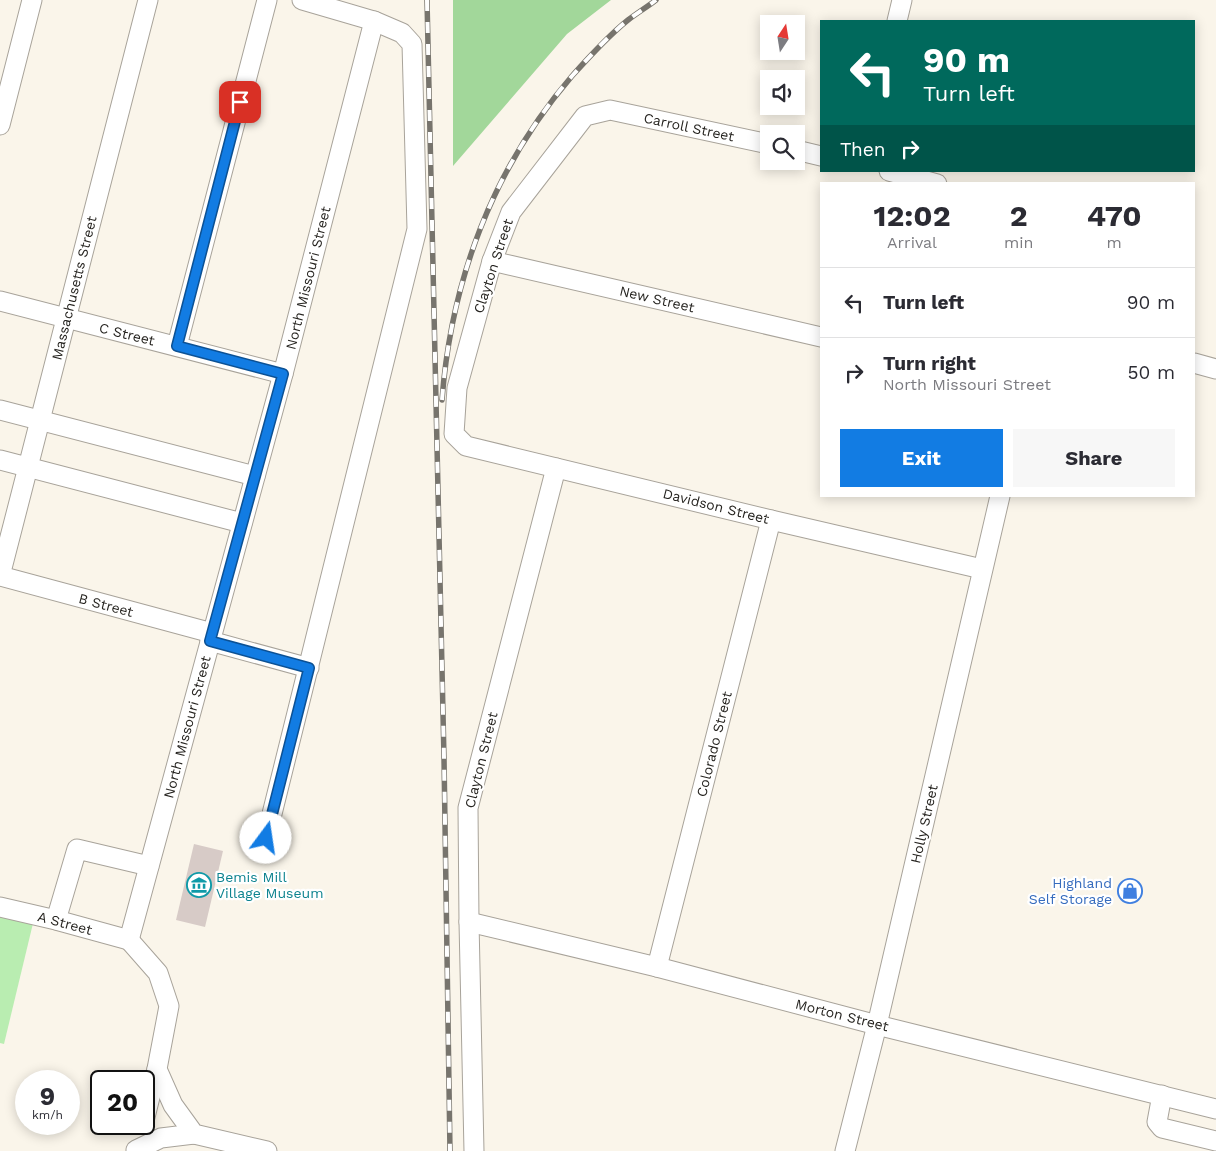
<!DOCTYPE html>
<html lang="en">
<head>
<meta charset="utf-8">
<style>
  body { margin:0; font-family:"Work Sans",sans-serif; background:#f7f7f7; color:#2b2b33; height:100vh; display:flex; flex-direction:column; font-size:19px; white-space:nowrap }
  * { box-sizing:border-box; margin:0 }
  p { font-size:16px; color:#7c7c81 }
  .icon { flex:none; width:28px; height:28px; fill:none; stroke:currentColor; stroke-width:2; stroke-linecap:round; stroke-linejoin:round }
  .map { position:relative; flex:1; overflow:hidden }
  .drawer { position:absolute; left:820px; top:182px; width:375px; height:315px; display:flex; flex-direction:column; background:#fff; border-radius:0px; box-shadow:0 2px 12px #0003 }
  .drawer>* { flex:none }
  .guide { position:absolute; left:820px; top:20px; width:375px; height:152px; border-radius:0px; box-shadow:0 2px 12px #0003; background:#00695c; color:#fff; overflow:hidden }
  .needle { width:32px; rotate:12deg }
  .fabs { position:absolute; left:760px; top:15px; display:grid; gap:10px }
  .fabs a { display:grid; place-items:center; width:45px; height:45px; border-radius:0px; background:#fff; box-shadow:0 2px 12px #0003; font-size:25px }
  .speed { position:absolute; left:15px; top:1070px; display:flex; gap:10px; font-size:25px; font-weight:700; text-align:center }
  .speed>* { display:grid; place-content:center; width:65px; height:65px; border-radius:50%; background:#fff; box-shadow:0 2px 12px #0003; line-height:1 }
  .speed small { font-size:12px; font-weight:400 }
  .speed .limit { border:2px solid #111; border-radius:8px; background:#fff; color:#111 }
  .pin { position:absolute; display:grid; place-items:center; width:42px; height:42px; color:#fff; margin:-21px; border-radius:10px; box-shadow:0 2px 8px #0006 }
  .me { position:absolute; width:55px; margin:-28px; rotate:14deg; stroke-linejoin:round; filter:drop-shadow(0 0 4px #0008) }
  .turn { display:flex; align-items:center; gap:18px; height:105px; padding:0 20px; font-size:22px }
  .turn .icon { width:65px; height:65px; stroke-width:2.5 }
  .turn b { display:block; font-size:35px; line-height:42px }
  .then { display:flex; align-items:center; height:48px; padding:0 20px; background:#0003; gap:10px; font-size:19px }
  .eta { display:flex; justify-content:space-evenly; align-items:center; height:85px; text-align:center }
  .eta b { font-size:30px; font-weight:700; line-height:35px }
  .button { display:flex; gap:10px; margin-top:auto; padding:10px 20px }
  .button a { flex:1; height:58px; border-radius:0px; background:#127ce3; color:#fff; font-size:20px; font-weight:700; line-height:58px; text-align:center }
  .button a+a { background:#f7f7f7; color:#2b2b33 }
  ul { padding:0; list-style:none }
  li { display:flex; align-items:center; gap:15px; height:70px; padding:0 20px; border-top:1px solid #e1e1e2 }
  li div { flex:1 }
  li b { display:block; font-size:19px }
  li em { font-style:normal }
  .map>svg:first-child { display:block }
  .green { fill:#b9edb1 }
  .forest { fill:#a2d79a }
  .building { fill:#d7cbc7 }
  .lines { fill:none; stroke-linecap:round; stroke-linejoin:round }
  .minor-casing { stroke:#a8a39a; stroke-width:21 }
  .minor { stroke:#fff; stroke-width:19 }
  .rail-casing { stroke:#77746d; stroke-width:5.5 }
  .rail { stroke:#fff; stroke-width:4; stroke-dasharray:11; stroke-linecap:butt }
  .route-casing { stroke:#0c5194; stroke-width:12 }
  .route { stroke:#127ce3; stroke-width:9 }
  .labels { text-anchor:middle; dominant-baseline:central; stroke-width:4.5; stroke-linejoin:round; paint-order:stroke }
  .street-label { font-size:14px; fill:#262420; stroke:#fff }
  .culture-label { font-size:14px; fill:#0d838f; stroke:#fff; text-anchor:start }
  .shop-label { font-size:14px; fill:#366cbe; stroke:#fff; text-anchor:end }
</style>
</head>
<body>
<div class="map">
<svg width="1216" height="1151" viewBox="0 0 1216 1151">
  <rect width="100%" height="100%" fill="#faf5ea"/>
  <polygon class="green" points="0,907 35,915 4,1044 0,1043"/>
  <polygon class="forest" points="453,0 611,0 567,34 453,166"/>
  <polygon class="building" points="194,844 223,851 205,927 176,920"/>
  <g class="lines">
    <defs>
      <g id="minor">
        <polyline points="148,0 0,576 212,633"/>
        <polyline points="897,21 902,0"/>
        <polyline points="0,125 32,0"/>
        <polyline points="769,144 610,110 585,116 511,212 492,261 457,388 454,434 466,446 771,520 982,569"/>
        <polyline points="796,150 821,156"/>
        <polyline points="889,171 937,184"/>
        <polyline points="492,261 821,337"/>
        <polyline points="0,301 283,374"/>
        <polyline points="177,346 267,0"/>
        <polyline points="1194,363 1216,369"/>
        <polyline points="0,410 255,476"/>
        <polyline points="0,460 242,523"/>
        <polyline points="210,641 309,668"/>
        <polyline points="266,838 417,229 412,44 402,33 374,21 302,0"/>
        <polyline points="0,907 56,920 129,940"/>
        <polyline points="56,920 77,849 149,866"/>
        <polyline points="469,922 657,967 877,1025 1216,1109"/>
        <polyline points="129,940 283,374 374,21"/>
        <polyline points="129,940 158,973 169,1006 157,1069 173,1105 194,1134 267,1151"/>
        <polyline points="657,967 771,520"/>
        <polyline points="1162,1095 1157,1122 1162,1128 1216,1141"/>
        <polyline points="144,1121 157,1069"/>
        <polyline points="136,1150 161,1138 194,1134"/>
        <polyline points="474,1151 469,922 468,808 556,468"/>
        <polyline points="845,1151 877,1025 1000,496"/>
      </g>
    </defs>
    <use href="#minor" class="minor-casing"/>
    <use href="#minor" class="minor"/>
    <defs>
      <g id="rail">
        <polyline points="427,0 444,758 450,1151"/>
        <path d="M 442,400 C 451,280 493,168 572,76 C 589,57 608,36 628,20 C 637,13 647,7 656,0"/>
      </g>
    </defs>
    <use href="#rail" class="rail-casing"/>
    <use href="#rail" class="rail"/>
  </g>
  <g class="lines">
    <defs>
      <polyline id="route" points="240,102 177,346 283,374 210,641 309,668 266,838"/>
    </defs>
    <use href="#route" class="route-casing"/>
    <use href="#route" class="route"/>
  </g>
  <defs>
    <symbol id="museum-ring" viewBox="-11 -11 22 22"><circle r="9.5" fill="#fff" stroke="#0f9aa8" stroke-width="1.5"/><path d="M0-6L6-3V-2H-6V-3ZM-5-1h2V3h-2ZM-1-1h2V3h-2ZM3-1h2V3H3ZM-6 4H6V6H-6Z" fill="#0f9aa8"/></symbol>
    <symbol id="shop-ring" viewBox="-11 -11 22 22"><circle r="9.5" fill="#fff" stroke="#3f7fe0" stroke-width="1.5"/><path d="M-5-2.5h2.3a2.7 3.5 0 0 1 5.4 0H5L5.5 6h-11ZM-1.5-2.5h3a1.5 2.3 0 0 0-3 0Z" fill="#3f7fe0"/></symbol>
  </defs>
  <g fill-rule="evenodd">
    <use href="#museum-ring" x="185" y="871" width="28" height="28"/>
    <use href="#shop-ring" x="1116" y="877" width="28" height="28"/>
  </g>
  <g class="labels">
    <g class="street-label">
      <text transform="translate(689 127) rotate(12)">Carroll Street</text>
      <text transform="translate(493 266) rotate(-72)">Clayton Street</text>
      <text transform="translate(308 278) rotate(-76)">North Missouri Street</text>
      <text transform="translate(74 288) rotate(-76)">Massachusetts Street</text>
      <text transform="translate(657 299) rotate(13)">New Street</text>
      <text transform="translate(127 334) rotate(14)">C Street</text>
      <text transform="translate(716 506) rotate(14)">Davidson Street</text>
      <text transform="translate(106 605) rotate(15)">B Street</text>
      <text transform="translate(187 727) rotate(-75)">North Missouri Street</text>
      <text transform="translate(714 744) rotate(-76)">Colorado Street</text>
      <text transform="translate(481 760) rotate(-76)">Clayton Street</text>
      <text transform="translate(924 824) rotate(-77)">Holly Street</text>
      <text transform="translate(65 923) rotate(15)">A Street</text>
      <text transform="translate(842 1015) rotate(14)">Morton Street</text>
    </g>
    <g class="culture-label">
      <text x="216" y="877">Bemis Mill<tspan x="216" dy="16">Village Museum</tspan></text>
    </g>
    <g class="shop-label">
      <text x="1112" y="883">Highland<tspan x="1112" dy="16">Self Storage</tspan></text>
    </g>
  </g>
</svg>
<div class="fabs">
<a><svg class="needle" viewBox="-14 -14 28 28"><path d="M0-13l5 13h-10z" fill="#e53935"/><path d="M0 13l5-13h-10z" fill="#7c7c81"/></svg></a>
<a><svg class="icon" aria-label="sound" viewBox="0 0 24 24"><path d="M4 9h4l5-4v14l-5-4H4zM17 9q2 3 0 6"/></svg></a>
<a><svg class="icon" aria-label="search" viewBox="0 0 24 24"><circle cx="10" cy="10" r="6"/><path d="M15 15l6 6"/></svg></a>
</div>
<div class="speed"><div>9<small>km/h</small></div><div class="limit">20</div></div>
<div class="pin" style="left:240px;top:102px;background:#d93025"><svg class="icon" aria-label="arrive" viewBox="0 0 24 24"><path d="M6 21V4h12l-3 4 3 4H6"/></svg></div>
<svg class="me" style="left:266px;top:838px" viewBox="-20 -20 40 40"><circle r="19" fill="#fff"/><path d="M0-13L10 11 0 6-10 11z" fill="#127ce3"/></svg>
<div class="guide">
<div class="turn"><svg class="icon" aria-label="left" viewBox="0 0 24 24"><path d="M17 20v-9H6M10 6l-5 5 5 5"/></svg><div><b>90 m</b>Turn left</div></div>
<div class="then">Then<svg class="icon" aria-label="right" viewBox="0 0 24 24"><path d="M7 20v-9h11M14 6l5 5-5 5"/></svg></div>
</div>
<section class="drawer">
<div class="eta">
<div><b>12:02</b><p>Arrival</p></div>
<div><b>2</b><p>min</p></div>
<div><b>470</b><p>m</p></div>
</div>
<ul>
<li><svg class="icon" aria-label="left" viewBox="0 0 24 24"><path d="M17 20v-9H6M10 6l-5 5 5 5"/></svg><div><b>Turn left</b></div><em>90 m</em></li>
<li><svg class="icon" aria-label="right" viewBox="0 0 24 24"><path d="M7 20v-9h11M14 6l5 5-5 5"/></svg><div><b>Turn right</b><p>North Missouri Street</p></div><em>50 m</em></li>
</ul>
<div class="button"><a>Exit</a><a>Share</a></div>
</section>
</div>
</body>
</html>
